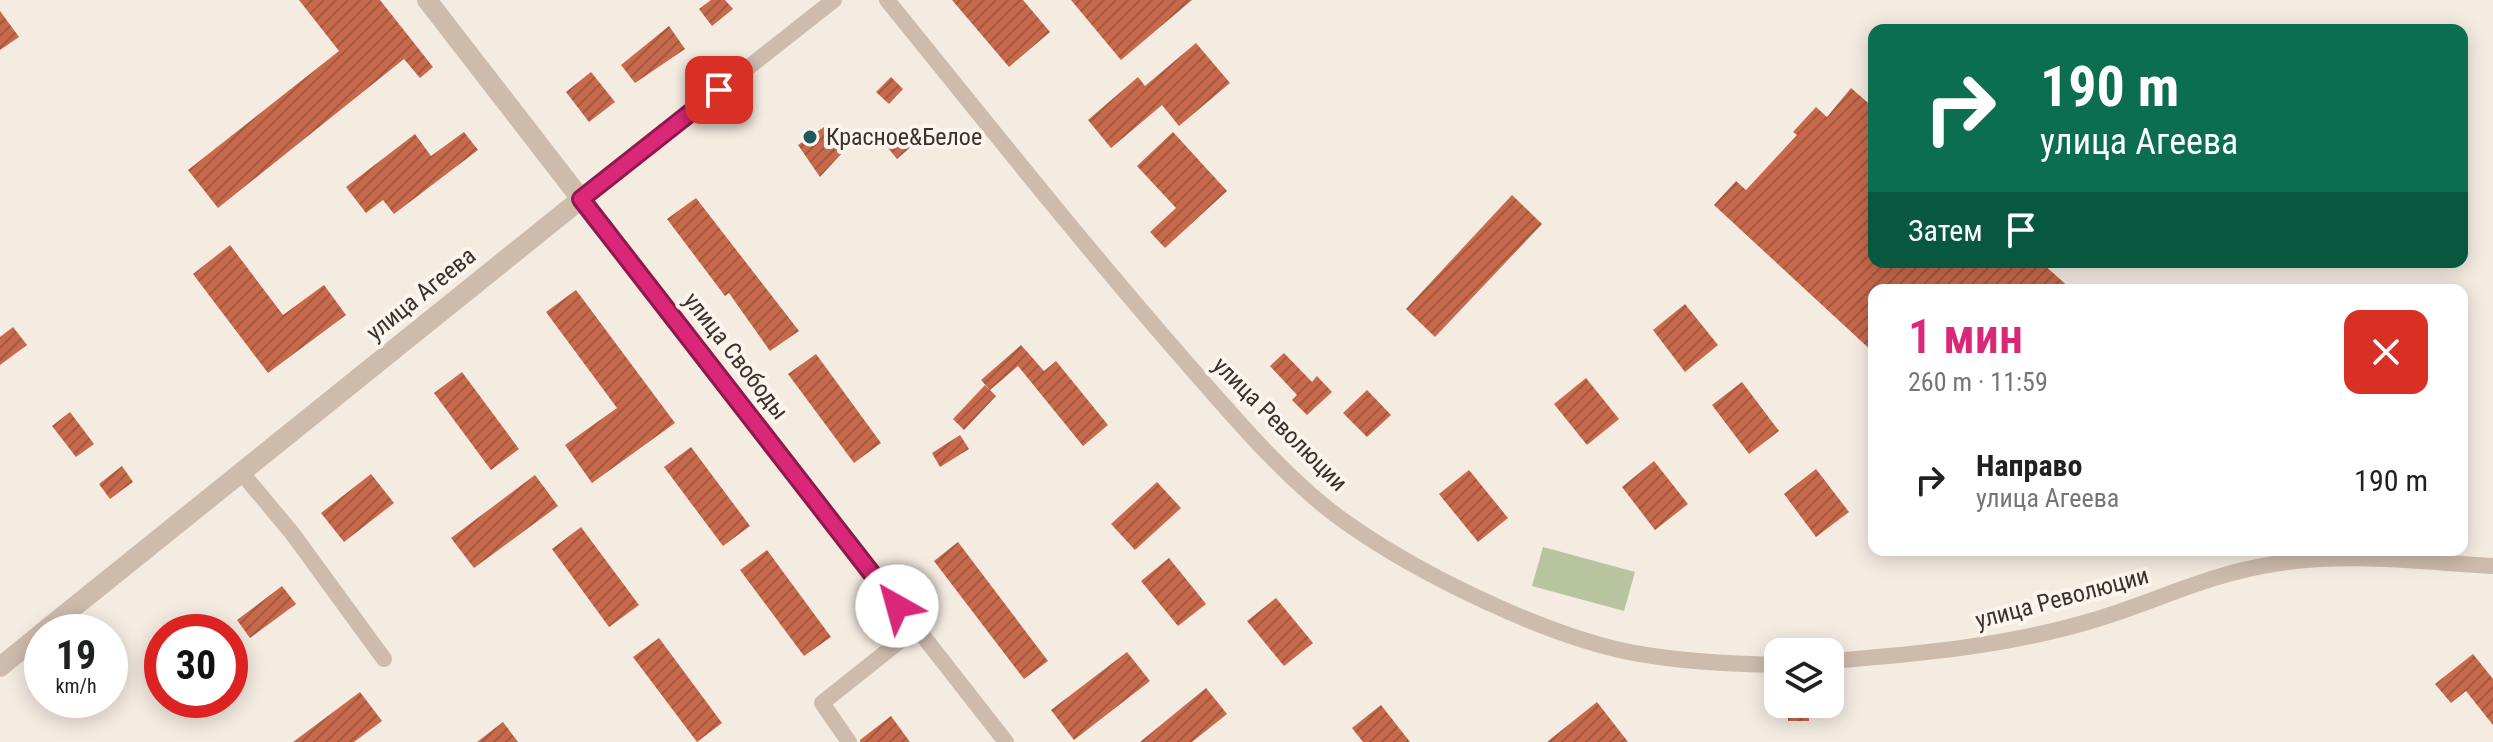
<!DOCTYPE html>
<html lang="ru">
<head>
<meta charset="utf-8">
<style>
  body { margin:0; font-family:"Roboto Condensed",sans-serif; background:#f6f6f6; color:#202124; height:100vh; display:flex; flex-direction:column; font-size:30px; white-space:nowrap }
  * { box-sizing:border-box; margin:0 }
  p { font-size:26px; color:#757577 }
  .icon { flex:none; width:44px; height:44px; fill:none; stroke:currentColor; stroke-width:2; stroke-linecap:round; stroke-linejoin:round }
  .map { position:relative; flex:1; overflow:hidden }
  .side { position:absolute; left:1868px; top:284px; width:600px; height:272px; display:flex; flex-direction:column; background:#fff; border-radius:16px; box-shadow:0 4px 20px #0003 }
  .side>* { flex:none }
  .hud { position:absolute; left:1868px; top:24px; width:600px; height:244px; border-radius:16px; box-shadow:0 4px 20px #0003; background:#0b6e4f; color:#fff; overflow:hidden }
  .buttons { position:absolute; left:1764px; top:638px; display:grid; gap:16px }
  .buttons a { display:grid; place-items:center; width:80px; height:80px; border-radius:16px; background:#fff; box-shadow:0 4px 20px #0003; font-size:40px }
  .speed { position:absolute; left:24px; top:614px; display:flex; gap:16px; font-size:40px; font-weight:700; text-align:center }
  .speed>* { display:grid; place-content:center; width:104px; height:104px; border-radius:50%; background:#fff; box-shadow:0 4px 20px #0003; line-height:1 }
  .speed small { font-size:20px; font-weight:400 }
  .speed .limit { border:12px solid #d22; background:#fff; color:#111 }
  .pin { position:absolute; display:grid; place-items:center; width:68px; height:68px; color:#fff; margin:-34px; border-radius:16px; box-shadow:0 4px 12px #0006 }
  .me { position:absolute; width:88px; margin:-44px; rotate:322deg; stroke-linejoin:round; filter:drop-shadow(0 0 6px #0008) }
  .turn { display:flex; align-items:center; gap:28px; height:168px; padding:0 40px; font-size:36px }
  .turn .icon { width:104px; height:104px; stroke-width:2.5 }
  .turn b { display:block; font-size:56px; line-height:68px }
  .then { display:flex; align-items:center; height:76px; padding:0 40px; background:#0003; gap:16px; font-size:30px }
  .round { display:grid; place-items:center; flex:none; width:84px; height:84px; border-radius:16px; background:#f6f6f6 }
  .overview { display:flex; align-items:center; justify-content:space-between; height:136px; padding:0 40px }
  h1 { font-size:48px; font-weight:600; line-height:60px; color:#db2777 }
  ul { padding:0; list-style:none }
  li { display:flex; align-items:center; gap:24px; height:120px; padding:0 40px }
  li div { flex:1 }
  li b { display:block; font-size:30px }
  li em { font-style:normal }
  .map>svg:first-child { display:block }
  .pitch { fill:#b8c4a0 }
  .building { fill:url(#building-hatch) }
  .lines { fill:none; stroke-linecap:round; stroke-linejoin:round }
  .minor { stroke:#cdbbac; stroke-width:16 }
  .tertiary { stroke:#cdbbac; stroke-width:20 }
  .route-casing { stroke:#8e194d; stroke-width:20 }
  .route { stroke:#db2777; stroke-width:14 }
  .poi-dot { fill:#1f5a5e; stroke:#fbf5ee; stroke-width:3 }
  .labels { text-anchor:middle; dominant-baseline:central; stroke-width:8; stroke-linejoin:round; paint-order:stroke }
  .poi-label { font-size:24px; fill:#3b302b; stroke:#fbf5ee; text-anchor:start }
  .street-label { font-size:24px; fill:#3b302b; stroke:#fbf5ee }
</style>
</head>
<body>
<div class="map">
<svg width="2493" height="742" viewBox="0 0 2493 742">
  <defs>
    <pattern id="building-hatch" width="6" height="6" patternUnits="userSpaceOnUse" patternTransform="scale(2)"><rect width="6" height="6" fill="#c8694b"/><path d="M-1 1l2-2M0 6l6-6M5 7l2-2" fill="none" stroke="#a4573f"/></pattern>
  </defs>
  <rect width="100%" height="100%" fill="#f4ebe1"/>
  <polygon class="pitch" points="1543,547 1635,572 1624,611 1532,586"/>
  <g class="building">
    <polygon points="299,0 380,0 433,67 420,78 404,59 218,208 188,170 339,51"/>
    <polygon points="711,0 725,0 733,9 712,26 699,9"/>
    <polygon points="952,0 1023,0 1050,32 1009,67"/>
    <polygon points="1071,0 1192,0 1121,60"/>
    <polygon points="0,11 19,37 0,50"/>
    <polygon points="669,26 685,49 635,83 621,65"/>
    <polygon points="1196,43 1230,83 1179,126 1162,105 1111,148 1088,120 1138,77 1145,86"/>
    <polygon points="591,72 615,102 589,122 566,92"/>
    <polygon points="891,77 903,89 889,104 876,92"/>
    <polygon points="1851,88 1874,108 1874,262 2041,262 2072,290 1874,290 1874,353 1714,205 1736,181 1746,190 1797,135 1793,132 1816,107 1827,117"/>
    <polygon points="824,127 842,153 820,177 798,145"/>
    <polygon points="901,129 914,144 897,159 884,143"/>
    <polygon points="464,132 478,150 394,214 383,200 366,213 346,187 415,134 431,156"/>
    <polygon points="1173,132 1227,191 1165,248 1150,232 1176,208 1137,166"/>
    <polygon points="1512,195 1542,224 1435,337 1406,309"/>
    <polygon points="696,198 799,331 770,351 729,293 725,296 667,219"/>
    <polygon points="230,245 283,315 324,285 346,315 268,373 193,274"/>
    <polygon points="576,290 675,423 592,483 565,445 617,408 546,312"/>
    <polygon points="1685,304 1718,345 1685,372 1653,330"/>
    <polygon points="13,327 27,345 0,365 0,337"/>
    <polygon points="1021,345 1044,371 1056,361 1108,425 1083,446 1018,366 990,390 981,380"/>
    <polygon points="1284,353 1312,382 1317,376 1332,392 1307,415 1292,400 1297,395 1270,366"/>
    <polygon points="816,354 881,443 854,463 788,374"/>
    <polygon points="462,372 519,449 491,470 434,393"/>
    <polygon points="1586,378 1619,419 1587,445 1554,404"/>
    <polygon points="1742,382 1779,431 1749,454 1712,405"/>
    <polygon points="985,385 996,396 964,430 953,419"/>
    <polygon points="1367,390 1391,415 1367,437 1343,413"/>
    <polygon points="70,412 94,444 76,457 52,426"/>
    <polygon points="960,435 969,449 940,467 932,453"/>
    <polygon points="691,447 750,526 723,546 664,467"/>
    <polygon points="1654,461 1688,504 1655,530 1622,487"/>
    <polygon points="122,466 133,482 110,499 99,484"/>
    <polygon points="1816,469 1849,512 1816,537 1784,494"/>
    <polygon points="1469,470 1508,518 1478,542 1439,494"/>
    <polygon points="371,474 394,503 344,542 321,513"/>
    <polygon points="535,475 558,506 474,568 451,538"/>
    <polygon points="1157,482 1181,508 1135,550 1111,524"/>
    <polygon points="581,527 639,605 609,627 552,549"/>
    <polygon points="958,542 1048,661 1024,679 934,561"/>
    <polygon points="767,550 831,637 804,656 740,570"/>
    <polygon points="1169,558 1206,604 1178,626 1141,581"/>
    <polygon points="282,586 296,604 250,638 237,620"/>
    <polygon points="1276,598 1313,643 1284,666 1247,621"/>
    <polygon points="659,638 722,723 697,742 633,657"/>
    <polygon points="1127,652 1150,681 1074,740 1051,710"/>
    <polygon points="2473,654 2493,679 2493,725 2466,691 2451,703 2435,684"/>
    <polygon points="1206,688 1227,714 1192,742 1140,742"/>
    <polygon points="360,692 382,721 354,742 293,742"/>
    <polygon points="1597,702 1628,742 1547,742"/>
    <rect x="1788" y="704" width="21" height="17"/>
    <polygon points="1381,705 1410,742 1363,742 1352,728"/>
    <polygon points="891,716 910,742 860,742 860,740"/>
    <polygon points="503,722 518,742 477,742"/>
  </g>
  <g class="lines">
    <g class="minor">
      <polyline points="834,0 581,199 1006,742"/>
      <path d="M 887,0 C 981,116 1073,232 1171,345 C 1221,402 1283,478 1344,521 C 1418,574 1551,639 1640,654 C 1686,662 1732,664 1778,665"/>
      <polyline points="241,472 292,533 384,659"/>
      <path d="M 1830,661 C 1919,654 2008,646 2094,620 C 2154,602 2212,573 2274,564 C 2346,552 2421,562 2493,566"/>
      <polyline points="849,742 822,703 915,629"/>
    </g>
    <g class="tertiary">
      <polyline points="43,632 581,199 427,0"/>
      <polyline points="0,667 42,633"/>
    </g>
  </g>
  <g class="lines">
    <defs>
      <polyline id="route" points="719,90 581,199 897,606"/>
    </defs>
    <use href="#route" class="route-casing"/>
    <use href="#route" class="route"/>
  </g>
  <circle class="poi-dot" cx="810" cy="137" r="8"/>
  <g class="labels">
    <g class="poi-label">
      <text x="826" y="137">Красное&amp;Белое</text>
    </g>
    <g class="street-label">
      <text transform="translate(421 294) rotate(-39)">улица Агеева</text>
      <text transform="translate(736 356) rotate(52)">улица Свободы</text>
      <text transform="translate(1280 424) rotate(45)">улица Революции</text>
      <text transform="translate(2062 598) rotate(-15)">улица Революции</text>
    </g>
  </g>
</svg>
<div class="buttons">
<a><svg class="icon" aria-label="layers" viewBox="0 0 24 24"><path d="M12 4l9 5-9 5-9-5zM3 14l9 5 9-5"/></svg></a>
</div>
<div class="speed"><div>19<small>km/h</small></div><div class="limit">30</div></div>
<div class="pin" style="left:719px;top:90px;background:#d93025"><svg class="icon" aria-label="arrive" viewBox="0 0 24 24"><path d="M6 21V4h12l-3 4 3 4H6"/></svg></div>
<svg class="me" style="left:897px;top:606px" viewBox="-20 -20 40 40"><circle r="19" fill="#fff"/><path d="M0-13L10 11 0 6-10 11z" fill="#db2777"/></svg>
<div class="hud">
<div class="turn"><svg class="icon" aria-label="right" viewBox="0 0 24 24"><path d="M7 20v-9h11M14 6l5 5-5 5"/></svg><div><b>190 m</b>улица Агеева</div></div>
<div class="then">Затем<svg class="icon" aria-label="arrive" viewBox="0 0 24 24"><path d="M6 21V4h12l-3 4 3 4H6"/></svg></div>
</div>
<section class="side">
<div class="overview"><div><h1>1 мин</h1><p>260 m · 11:59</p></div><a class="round" style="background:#d93025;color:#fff"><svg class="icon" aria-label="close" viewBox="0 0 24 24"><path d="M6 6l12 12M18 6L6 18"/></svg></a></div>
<ul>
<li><svg class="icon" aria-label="right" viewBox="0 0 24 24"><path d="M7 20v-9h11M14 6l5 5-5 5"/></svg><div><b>Направо</b><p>улица Агеева</p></div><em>190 m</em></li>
</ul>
</section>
</div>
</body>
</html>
